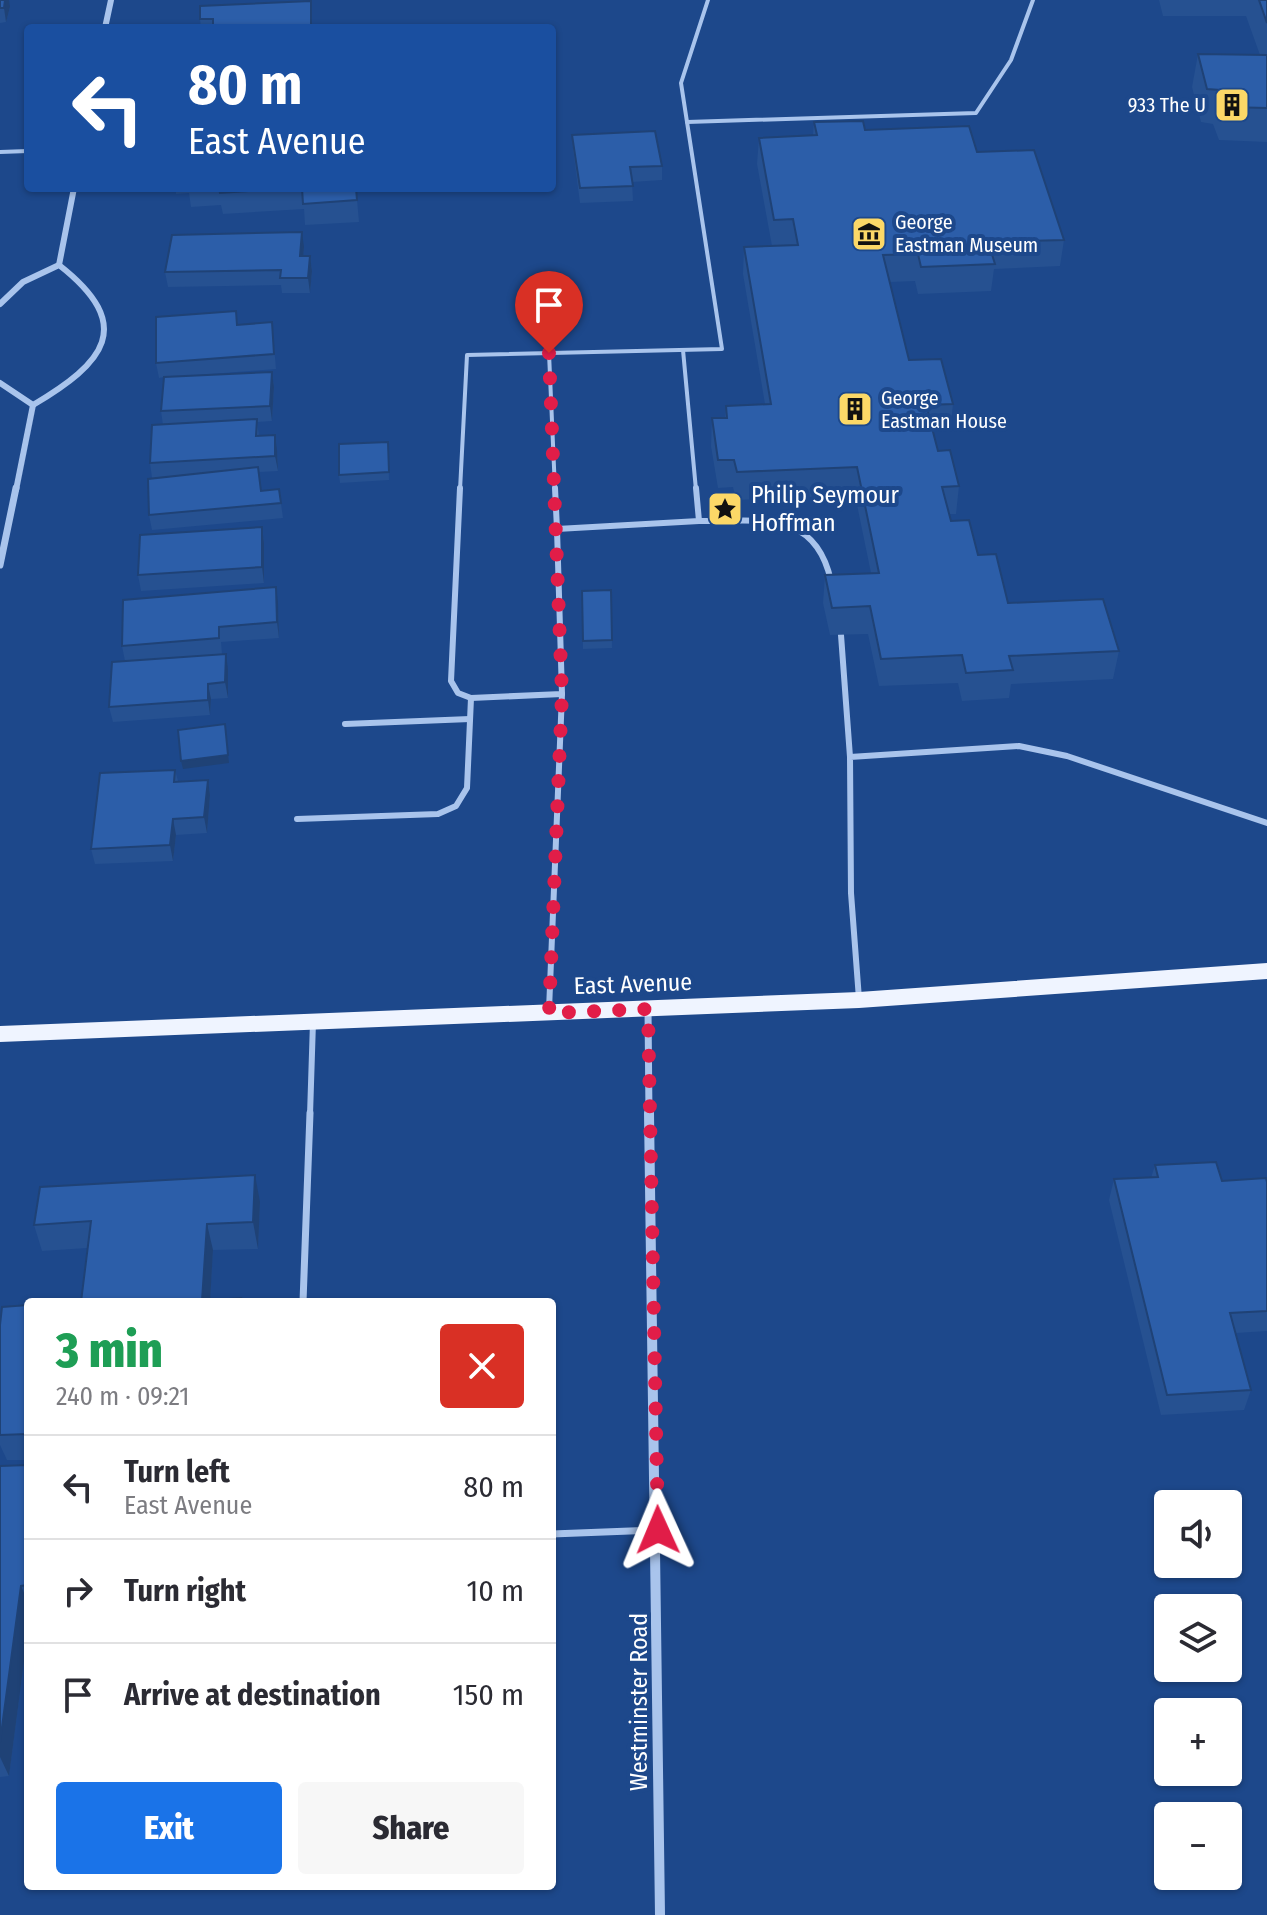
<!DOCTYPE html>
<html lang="en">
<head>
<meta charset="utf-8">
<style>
  body { margin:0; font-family:"Fira Sans Condensed",sans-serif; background:#f7f7f7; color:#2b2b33; height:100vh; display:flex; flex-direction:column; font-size:30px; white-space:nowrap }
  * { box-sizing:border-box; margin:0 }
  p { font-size:26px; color:#7c7c81 }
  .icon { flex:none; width:44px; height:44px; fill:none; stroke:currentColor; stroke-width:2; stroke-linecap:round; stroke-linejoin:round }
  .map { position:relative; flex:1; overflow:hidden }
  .details { position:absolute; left:24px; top:1298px; width:532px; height:592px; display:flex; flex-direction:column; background:#fff; border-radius:8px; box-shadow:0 2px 6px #0004 }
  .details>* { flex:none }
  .guide { position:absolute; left:24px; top:24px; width:532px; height:168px; border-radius:8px; box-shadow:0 2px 6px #0004; background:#1a4fa0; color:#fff; overflow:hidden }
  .controls { position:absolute; left:1154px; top:1490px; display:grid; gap:16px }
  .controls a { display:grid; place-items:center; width:88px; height:88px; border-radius:8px; background:#fff; box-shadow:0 2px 6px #0004; font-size:40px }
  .pin { position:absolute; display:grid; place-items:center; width:68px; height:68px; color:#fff; margin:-82px -34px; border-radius:50% 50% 50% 0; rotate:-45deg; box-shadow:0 0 8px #0007 }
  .pin .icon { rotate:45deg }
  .me { position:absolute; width:88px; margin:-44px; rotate:359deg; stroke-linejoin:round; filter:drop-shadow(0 0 6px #0008) }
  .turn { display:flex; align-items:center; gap:28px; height:168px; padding:0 32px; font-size:36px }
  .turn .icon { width:104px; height:104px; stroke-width:2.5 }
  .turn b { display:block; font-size:56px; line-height:68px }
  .round { display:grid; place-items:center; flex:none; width:84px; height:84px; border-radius:8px; background:#f7f7f7 }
  .headline { display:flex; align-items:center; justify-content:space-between; height:136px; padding:0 32px }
  h1 { font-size:48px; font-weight:800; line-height:60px; color:#1e9e55 }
  .button { display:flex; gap:16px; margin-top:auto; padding:16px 32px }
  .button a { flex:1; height:92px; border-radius:8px; background:#1a73e8; color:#fff; font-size:32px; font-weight:800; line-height:92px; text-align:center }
  .button a+a { background:#f7f7f7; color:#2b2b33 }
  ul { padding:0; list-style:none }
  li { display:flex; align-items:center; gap:24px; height:104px; padding:0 32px; border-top:2px solid #e1e1e2 }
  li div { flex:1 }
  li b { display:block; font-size:30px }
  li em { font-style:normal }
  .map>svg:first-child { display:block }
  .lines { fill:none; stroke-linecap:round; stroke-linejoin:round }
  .service-far2 { stroke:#a9c4ec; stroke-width:4 }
  .service-far1 { stroke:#a9c4ec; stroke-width:6 }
  .service { stroke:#a9c4ec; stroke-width:7 }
  .minor-far2 { stroke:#a9c4ec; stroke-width:6 }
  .minor-far1 { stroke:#a9c4ec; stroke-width:7 }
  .minor { stroke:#a9c4ec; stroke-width:10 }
  .primary { fill:#eff4ff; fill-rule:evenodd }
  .wall { fill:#265191 }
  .shaded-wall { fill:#1f4276 }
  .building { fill:#2c5ea9; stroke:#1f4276; stroke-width:2 }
  .route { stroke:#e11d48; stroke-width:14; stroke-dasharray:0 25.2 }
  .labels { text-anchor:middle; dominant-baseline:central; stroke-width:8; stroke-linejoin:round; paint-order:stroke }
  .far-poi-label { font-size:20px; fill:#fff; stroke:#1d488b; text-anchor:start }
  .poi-label { font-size:24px; fill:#fff; stroke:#1d488b; text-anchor:start }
  .street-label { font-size:24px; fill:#fff; stroke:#1d488b }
</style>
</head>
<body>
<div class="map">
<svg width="1267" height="1915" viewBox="0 0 1267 1915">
  <rect width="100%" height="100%" fill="#1d488b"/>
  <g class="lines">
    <g class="service-far2">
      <polyline points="687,122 976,113 1011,60 1033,0"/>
      <polyline points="0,152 28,151"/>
      <polyline points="683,350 696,490"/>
      <polyline points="549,353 555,490"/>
      <polyline points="460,490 467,355 722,349 681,83 708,0"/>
    </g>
    <g class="service-far1">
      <polyline points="460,488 451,681 458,693 471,698 562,694 557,529 699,521 696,488"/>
      <polyline points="555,488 557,529"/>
      <path d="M 699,521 C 759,522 815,508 831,581"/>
      <polyline points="841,635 850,757"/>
      <polyline points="345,724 470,719"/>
      <polyline points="297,819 438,814 456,806 467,788 471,698"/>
      <polyline points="859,999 851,893 850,757 1019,746 1067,756 1267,823"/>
      <polyline points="549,1010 562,694"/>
      <polyline points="310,1115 313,1022"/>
    </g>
    <g class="service">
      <polyline points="303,1302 310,1113"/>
      <polyline points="552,1534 656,1530"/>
    </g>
    <g class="minor-far2">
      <polyline points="105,28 111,0"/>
      <polyline points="59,265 74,188"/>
      <path d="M 0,304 L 23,282 L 59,265 C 137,326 104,363 33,405"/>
      <polyline points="0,383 33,405"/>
      <polyline points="16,490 33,405"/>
    </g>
    <g class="minor-far1">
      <polyline points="0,565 16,488"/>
      <polyline points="648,1009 649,1115"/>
    </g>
    <polyline class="minor" points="649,1113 660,1915"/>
    <polygon class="primary" points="1267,963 1267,979 859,1008 0,1042 0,1026 859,992"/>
  </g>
  <g class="wall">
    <polygon points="0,0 10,7 6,22 0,23"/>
    <polygon points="1159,0 1267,0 1267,142 1219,140 1213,124 1201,122 1192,87 1198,54 1260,55 1246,16 1163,16"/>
    <polygon points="312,16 312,28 201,28 200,19"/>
    <polygon points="814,122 865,130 977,152 1064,240 1060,266 994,269 991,291 918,294 915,281 890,282 909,360 953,404 950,431 933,431 938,451 959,486 956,514 949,514 951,521 978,555 1008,603 1119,651 1113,679 1011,684 1009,698 962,701 958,683 879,686 868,634 830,635 823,603 825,575 871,573 855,495 736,500 733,487 718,488 711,446 712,418 725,418 726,406 765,404 743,274 744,247 772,246 757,164 759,138 813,135"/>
    <polygon points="572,135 662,166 662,180 632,182 633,201 580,203 573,149"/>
    <polygon points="176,188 356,188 359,222 305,225 304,209 223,214 221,205 191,207 189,193 176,194"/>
    <polygon points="304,247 303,256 310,256 312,271 310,293 282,293 281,285 168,287 165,272"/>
    <polygon points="236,311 238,325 272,322 276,369 184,376 272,372 274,387 272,421 257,422 259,436 277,450 278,471 259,472 261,491 279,489 283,518 152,530 149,515 152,478 150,463 163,425 161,411 164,377 159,378 156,363"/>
    <polygon points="388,442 389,480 340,483 339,475"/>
    <polygon points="262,527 264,543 264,583 141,591 138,575"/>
    <polygon points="611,590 612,648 583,649 582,591"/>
    <polygon points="278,603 279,638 221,642 222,654 228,669 228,698 211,699 210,715 113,722 109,707 125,661 122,646"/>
    <polygon points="175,770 178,781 208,780 210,795 207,833 176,835 173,861 95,864 91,849"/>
    <polygon points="1155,1165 1222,1181 1267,1182 1267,1331 1236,1333 1251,1390 1244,1410 1161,1415 1109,1200 1114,1179 1151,1178"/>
    <polygon points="260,1202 258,1249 213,1250 210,1300 81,1302 87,1248 42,1251 34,1225"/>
    <polygon points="28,1305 28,1460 7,1460 0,1445 0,1325"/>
    <polygon points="28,1465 28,1631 9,1776 0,1777 0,1466"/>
  </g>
  <g class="shaded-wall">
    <polygon points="5,0 9,0 10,7 6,22 4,8"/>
    <polygon points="302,232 304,247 302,271 300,256"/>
    <polygon points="310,256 312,271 310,293 308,278"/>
    <polygon points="272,372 274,387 272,421 270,406"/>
    <polygon points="275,435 277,450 278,471 275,456"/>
    <polygon points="262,527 264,543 264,583 262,567"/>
    <polygon points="276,587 278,603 279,638 277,622"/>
    <polygon points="226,654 228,669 228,698 225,682"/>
    <polygon points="208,684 211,699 210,715 208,700"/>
    <polygon points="225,724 229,763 183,769 181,761"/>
    <polygon points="208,780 210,795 207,833 204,817"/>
    <polygon points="173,819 176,835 173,861 170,845"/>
    <polygon points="255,1175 260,1202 258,1249 253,1222"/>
    <polygon points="207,1224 213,1250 210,1302 202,1302"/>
    <polygon points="21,1586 28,1602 28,1631 9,1776 0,1757 0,1742"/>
  </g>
  <g class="building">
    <polygon points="0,0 5,0 4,8 0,8"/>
    <polygon points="1259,0 1267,0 1267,23"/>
    <polygon points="311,1 311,28 213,28 213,19 200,19 200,6"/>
    <polygon points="1198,54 1267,55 1267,108 1226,107 1220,90 1207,89"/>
    <polygon points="863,121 865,130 969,126 977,152 1034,150 1064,240 988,242 995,264 921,267 918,254 883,255 909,360 941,359 953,404 926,405 938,451 950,450 959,486 942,487 951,521 969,520 978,555 996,554 1008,603 1103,599 1119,651 1009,656 1013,670 966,673 962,655 881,659 870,606 832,608 825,575 879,573 857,467 737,472 734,460 718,460 712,418 727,418 726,406 771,404 744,247 798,245 793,219 774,220 759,138 817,135 814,122"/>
    <polygon points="655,131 662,166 630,167 633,186 580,188 572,135"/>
    <polygon points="219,188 295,188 220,193"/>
    <polygon points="302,188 356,188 357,200 303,204"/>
    <polygon points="302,232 300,256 310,256 308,278 280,278 281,270 165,272 172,235"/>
    <polygon points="236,311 237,325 272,322 274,354 156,363 156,317"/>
    <polygon points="272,372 270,406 161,411 164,377"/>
    <polygon points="257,419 256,436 275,435 275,456 150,463 152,425"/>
    <polygon points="388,442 389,472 339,475 339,444"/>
    <polygon points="258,467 261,491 279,489 281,503 149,515 148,479"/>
    <polygon points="262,527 262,567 138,575 140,535"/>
    <polygon points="276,587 277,622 219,627 219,638 122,646 123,600"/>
    <polygon points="611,590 612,640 583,641 582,591"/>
    <polygon points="226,654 225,682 208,684 208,700 109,707 112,662"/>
    <polygon points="225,724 228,755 181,761 178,730"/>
    <polygon points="175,770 174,782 208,780 204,817 173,819 170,845 91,849 100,773"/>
    <polygon points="1216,1162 1222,1181 1266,1178 1267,1182 1267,1311 1230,1313 1251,1390 1167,1395 1114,1179 1158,1177 1155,1165"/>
    <polygon points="255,1175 253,1222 207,1224 202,1301 241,1298 240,1302 81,1302 91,1221 34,1225 40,1187"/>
    <polygon points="28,1305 28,1434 0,1435 0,1325 2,1307"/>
    <polygon points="28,1465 28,1585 21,1586 0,1742 0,1466"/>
  </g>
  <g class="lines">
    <polyline class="route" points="549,353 562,694 549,1013 648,1009 658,1530"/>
  </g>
  <defs>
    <symbol id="building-square" viewBox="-11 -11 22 22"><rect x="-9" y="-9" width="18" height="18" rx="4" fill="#fcd867" stroke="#1d488b"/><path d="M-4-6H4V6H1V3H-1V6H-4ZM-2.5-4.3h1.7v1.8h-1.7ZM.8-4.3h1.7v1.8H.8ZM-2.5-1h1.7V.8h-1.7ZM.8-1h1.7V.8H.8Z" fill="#111"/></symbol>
    <symbol id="museum-square" viewBox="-11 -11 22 22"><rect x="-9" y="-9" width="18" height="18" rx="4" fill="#fcd867" stroke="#1d488b"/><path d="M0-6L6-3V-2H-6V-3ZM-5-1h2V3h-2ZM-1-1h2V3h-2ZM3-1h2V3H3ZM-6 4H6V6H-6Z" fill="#111"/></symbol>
    <symbol id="sight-square" viewBox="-11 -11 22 22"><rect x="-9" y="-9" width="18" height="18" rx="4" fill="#fcd867" stroke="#1d488b"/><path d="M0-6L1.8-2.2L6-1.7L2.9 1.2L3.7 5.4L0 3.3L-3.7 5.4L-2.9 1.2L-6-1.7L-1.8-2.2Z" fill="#111"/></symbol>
  </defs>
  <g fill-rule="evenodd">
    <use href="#building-square" x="1212" y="85" width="40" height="40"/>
    <use href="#museum-square" x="849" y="214" width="40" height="40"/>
    <use href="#building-square" x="835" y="389" width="40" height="40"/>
    <use href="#sight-square" x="705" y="489" width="40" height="40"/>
  </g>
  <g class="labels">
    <g class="far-poi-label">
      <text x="1206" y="105" text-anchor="end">933 The U</text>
      <text x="895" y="222">George<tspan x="895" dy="23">Eastman Museum</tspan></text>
      <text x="881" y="398">George<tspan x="881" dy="23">Eastman House</tspan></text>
    </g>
    <g class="poi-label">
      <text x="751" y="495">Philip Seymour<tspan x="751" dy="28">Hoffman</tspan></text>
    </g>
    <g class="street-label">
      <text transform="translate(633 984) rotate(-2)">East Avenue</text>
      <text transform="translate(639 1702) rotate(-90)">Westminster Road</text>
    </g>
  </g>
</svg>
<div class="controls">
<a><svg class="icon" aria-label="sound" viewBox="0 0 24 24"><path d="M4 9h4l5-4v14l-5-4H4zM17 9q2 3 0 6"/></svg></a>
<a><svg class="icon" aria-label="layers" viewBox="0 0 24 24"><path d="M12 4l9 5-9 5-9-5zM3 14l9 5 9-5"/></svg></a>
<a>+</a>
<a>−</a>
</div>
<div class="pin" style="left:549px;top:353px;background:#d93025"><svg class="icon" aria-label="arrive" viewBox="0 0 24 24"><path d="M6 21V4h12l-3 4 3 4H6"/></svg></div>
<svg class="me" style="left:658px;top:1530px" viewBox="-20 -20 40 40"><path d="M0-17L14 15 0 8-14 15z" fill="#e11d48" stroke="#fff" stroke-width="4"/></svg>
<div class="guide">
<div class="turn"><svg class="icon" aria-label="left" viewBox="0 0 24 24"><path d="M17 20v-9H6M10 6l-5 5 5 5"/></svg><div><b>80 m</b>East Avenue</div></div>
</div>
<section class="details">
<div class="headline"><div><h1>3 min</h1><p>240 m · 09:21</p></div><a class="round" style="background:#d93025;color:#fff"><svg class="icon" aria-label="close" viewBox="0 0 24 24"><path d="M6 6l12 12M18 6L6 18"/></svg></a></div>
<ul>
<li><svg class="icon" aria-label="left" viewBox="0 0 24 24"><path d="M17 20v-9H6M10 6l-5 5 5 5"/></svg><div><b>Turn left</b><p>East Avenue</p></div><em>80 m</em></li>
<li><svg class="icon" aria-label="right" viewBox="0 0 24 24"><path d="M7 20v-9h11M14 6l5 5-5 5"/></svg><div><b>Turn right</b></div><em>10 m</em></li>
<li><svg class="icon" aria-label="arrive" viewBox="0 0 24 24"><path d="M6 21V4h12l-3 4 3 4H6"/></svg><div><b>Arrive at destination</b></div><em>150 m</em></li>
</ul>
<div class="button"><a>Exit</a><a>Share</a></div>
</section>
</div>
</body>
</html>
